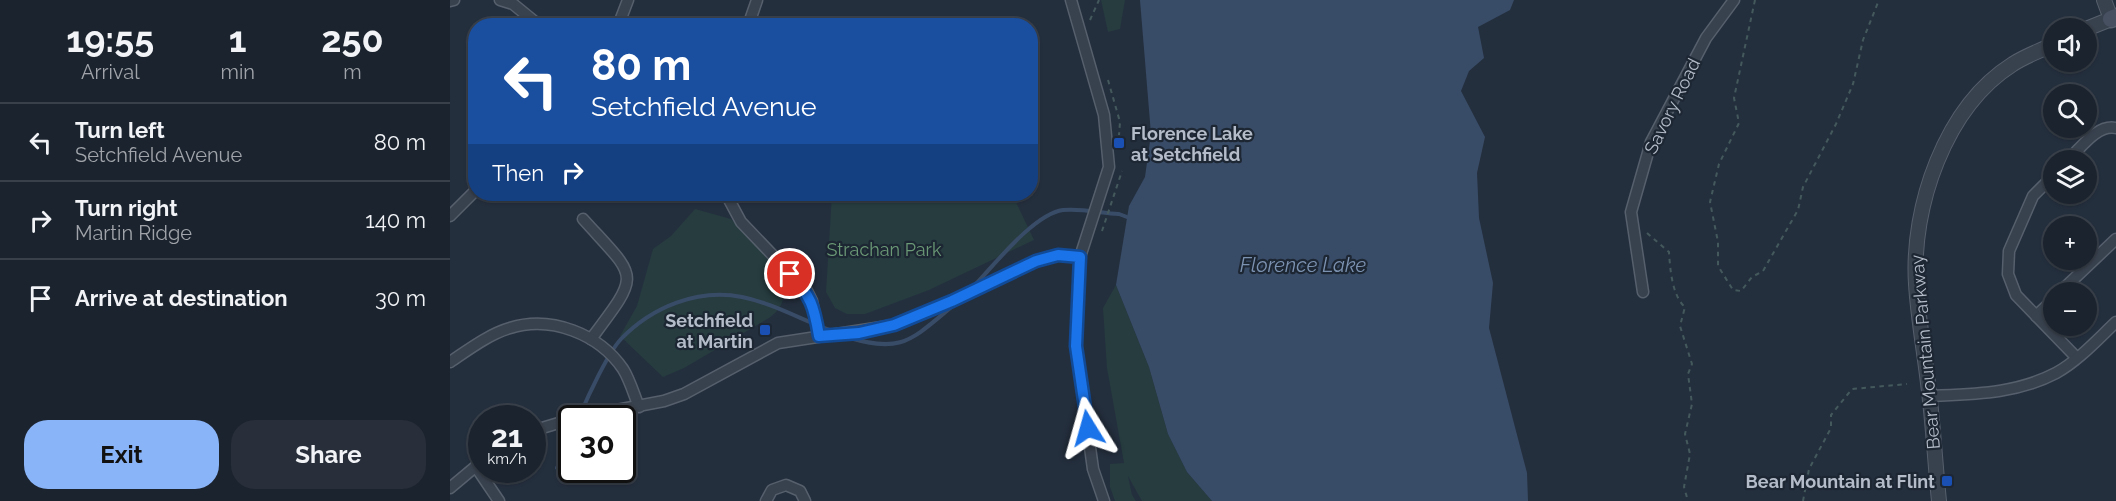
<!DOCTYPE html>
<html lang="en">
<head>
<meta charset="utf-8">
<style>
  body { margin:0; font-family:Raleway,sans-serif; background:#282f3a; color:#f1f3f6; height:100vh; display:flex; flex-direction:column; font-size:22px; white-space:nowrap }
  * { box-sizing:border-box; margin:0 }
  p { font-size:20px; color:#a0a4aa }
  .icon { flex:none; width:33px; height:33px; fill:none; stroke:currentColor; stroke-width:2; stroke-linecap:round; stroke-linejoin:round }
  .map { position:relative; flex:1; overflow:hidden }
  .details { display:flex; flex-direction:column; background:#1b232e; width:450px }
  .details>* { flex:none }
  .banner { position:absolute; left:18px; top:18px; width:570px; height:183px; border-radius:24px; box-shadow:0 2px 4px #0004,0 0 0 2px #39404a; background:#1a4fa0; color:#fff; overflow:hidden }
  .fabs { position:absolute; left:1593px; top:18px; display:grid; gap:12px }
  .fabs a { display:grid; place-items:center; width:54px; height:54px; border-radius:50%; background:#1b232e; box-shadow:0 2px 4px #0004,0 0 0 2px #39404a; font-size:30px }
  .speed { position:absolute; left:18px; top:405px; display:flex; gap:12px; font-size:30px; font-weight:700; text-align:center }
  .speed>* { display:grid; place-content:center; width:78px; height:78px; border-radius:50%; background:#1b232e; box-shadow:0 2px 4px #0004,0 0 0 2px #39404a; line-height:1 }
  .speed small { font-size:15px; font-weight:400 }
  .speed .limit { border:3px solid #111; border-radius:9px; background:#fff; color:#111 }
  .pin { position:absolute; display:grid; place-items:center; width:51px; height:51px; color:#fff; margin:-26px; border:3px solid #fff; border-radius:50%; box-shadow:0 2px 6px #0007 }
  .me { position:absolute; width:66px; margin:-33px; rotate:352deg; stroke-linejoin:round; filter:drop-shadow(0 0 4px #0008) }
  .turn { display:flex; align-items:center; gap:21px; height:126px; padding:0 24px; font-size:27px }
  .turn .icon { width:78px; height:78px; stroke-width:2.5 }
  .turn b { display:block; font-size:42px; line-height:51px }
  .then { display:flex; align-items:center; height:57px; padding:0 24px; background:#0003; gap:12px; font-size:22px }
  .eta { display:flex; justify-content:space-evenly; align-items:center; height:102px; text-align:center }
  .eta b { font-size:36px; font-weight:700; line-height:42px }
  .button { display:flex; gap:12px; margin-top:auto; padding:12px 24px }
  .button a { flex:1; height:69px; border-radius:24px; background:#8ab4f8; color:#111; font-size:24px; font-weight:700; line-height:69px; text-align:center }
  .button a+a { background:#282f3a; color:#f1f3f6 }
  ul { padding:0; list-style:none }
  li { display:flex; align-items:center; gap:18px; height:78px; padding:0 24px; border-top:2px solid #39404a }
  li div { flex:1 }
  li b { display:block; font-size:22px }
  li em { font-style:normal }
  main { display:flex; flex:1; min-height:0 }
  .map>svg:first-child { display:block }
  .green { fill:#263c3f }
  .water { fill:#394c67 }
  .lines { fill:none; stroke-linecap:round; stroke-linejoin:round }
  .stream { stroke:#394c67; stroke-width:4 }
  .minor-casing { stroke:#565f6c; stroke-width:13 }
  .tertiary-casing { stroke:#565f6c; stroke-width:16 }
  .secondary-casing { stroke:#565f6c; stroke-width:19 }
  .path { stroke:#44595c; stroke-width:2; stroke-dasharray:4.5 4.5; stroke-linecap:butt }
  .minor { stroke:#38414e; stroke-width:10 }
  .tertiary { stroke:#38414e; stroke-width:14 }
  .secondary { stroke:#465061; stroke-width:16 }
  .route-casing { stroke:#114b97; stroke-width:15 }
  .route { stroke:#1a73e8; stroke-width:10 }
  .transit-dot { fill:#1a4fb4; stroke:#1d2633; stroke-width:2 }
  .labels { text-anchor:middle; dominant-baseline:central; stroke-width:4.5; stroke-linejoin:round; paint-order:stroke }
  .street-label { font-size:18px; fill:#b4bcc9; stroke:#1d2633 }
  .poi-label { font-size:18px; font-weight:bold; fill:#b4bcc9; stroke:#1d2633; text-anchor:end }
  .park-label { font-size:18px; fill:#6b9a76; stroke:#1d2633 }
  .water-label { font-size:20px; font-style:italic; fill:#7c92b1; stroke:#1d2633 }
</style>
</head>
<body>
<main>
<section class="details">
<div class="eta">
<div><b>19:55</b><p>Arrival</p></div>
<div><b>1</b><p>min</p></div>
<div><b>250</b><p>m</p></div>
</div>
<ul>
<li><svg class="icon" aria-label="left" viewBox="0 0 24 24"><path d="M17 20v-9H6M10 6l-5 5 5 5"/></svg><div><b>Turn left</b><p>Setchfield Avenue</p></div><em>80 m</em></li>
<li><svg class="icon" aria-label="right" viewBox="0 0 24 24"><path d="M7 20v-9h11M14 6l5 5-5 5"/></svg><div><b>Turn right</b><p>Martin Ridge</p></div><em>140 m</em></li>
<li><svg class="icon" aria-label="arrive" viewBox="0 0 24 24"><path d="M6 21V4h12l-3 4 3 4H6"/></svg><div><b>Arrive at destination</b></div><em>30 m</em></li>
</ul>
<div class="button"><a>Exit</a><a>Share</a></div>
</section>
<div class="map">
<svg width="1666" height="501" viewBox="0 0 1666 501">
  <rect width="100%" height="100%" fill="#242f3e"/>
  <g class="green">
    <polygon points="651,0 675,0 670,29 658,32"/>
    <polygon points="382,194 562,194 584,240 479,290 415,314 397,314 385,308 376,292"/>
    <path d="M 245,209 L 281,219 L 336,279 C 335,295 334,308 319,318 L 234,368 L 213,377 L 170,336 L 187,306 L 203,249 L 221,236 Z"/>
    <polygon points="666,285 699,367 718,434 737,472 762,501 692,501 678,476 682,495 686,501 665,501 660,487 660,464 674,463 657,368 653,308"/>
  </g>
  <polygon class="water" points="690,0 1064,0 1060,10 1028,27 1034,58 1019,71 1011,91 1035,137 1027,173 1029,218 1043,283 1039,328 1077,473 1078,501 762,501 737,472 718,434 699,367 666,285 679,206 695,177 701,134"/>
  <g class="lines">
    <g class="stream">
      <path d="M 525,285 C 545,264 584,214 613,210 C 630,208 651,213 669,214 L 677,217"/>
      <path d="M 394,336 C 452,355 461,340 504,305"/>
      <path d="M 130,415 C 138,396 158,353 171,339 C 202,307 248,288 292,297 C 322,303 352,320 382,331"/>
      <polyline points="107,468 122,434"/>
    </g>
    <defs>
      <g id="minor">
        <polyline points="50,0 63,4 90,26"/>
        <polyline points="621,0 654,115 659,167 630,257 626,346 643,469 654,501"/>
        <polyline points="0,1 4,0"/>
        <polyline points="168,26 178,0"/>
        <polyline points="298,26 307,0"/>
        <path d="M 1618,160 C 1631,148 1647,124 1666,128"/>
        <polyline points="1604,175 1583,196 1559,251 1558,274 1566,295 1626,357"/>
        <polyline points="276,194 291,222 357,291 362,301 369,335"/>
        <polyline points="0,216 26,190"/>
        <path d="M 133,219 C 188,280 192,271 141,339"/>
        <polyline points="1193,292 1181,212 1201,142 1256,38 1284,0"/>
        <polyline points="1610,292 1666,239"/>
        <polyline points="1586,316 1604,299"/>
        <path d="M 0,362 C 18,350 39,334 60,328 C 101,315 149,334 173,369 C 180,380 184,395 189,407"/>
        <path d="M 1480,396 C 1524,394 1566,394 1606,373 C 1628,361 1648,339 1666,322"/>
        <polyline points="125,418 214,401 234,394 328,343 445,325 503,301 586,261 608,255 630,257"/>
        <polyline points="82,431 122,419"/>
        <polyline points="26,467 49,501"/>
        <polyline points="0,488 31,462"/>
        <polyline points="316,501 322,490 336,485 350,491 355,501"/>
      </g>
      <g id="tertiary">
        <polyline points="1636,29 1661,19 1654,0"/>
        <path d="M 1489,501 C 1485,462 1483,422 1478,383 C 1474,350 1468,317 1466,284 C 1461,207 1495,107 1563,64 C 1575,56 1590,51 1604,44"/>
      </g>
      <polyline id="secondary" points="1661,19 1666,17"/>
    </defs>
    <use href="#minor" class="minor-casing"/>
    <use href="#tertiary" class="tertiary-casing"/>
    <use href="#secondary" class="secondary-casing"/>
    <g class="path">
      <polyline points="1305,0 1284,98 1289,123 1269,164 1260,202 1268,242 1268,266 1283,290 1291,291 1302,277 1313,271 1348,210 1353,187 1386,124 1403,84 1413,40 1429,0"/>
      <polyline points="640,20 649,0"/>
      <polyline points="658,80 670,122 669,135"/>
      <polyline points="652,231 672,171"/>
      <path d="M 1197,233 L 1219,252 C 1220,268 1222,296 1235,307 L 1230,326 L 1242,364 L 1238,374 L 1242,404 L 1235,434 L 1240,454 L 1234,487 L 1238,501"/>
      <polyline points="1353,501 1359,469 1381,428 1381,415 1402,389 1457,384"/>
    </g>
    <use href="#minor" class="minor"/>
    <use href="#tertiary" class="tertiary"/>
    <use href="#secondary" class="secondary"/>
  </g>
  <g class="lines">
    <defs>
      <path id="route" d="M 340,274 C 361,296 364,306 369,336 L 409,333 L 444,325 L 502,301 L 586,261 L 608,255 L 630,257 L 626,346 L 638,428"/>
    </defs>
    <use href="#route" class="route-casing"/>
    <use href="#route" class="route"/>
  </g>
  <g class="transit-dot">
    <rect x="663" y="137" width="12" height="12" rx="3"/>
    <rect x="309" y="324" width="12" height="12" rx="3"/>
    <rect x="1491" y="475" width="12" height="12" rx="3"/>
  </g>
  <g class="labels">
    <g class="street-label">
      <text transform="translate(1222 106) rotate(-64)">Savory Road</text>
      <text transform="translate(1475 352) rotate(-95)">Bear Mountain Parkway</text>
    </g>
    <g class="poi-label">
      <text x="681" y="133" text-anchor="start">Florence Lake<tspan x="681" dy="21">at Setchfield</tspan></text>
      <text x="303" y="320">Setchfield<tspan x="303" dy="21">at Martin</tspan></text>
      <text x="1485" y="481">Bear Mountain at Flint</text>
    </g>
    <g class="park-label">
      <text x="434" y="249">Strachan Park</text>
    </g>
    <g class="water-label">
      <text x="853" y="265">Florence Lake</text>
    </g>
  </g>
</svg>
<div class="fabs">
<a><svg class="icon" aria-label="sound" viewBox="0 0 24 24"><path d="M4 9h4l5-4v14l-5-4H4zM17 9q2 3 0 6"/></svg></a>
<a><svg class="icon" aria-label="search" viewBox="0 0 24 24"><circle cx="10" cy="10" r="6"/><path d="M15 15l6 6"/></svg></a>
<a><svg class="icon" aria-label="layers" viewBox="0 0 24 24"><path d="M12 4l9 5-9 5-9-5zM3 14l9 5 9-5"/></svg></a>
<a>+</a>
<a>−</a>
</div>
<div class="speed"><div>21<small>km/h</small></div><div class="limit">30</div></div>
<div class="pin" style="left:340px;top:274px;background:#d93025"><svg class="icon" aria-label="arrive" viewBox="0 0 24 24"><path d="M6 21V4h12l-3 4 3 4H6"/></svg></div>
<svg class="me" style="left:638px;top:428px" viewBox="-20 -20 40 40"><path d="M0-17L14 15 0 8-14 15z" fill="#1a73e8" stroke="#fff" stroke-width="4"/></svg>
<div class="banner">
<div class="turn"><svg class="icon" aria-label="left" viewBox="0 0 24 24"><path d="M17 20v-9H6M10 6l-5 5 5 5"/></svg><div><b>80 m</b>Setchfield Avenue</div></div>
<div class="then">Then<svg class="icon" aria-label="right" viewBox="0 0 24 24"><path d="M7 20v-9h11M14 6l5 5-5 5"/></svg></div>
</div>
</div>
</main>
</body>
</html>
